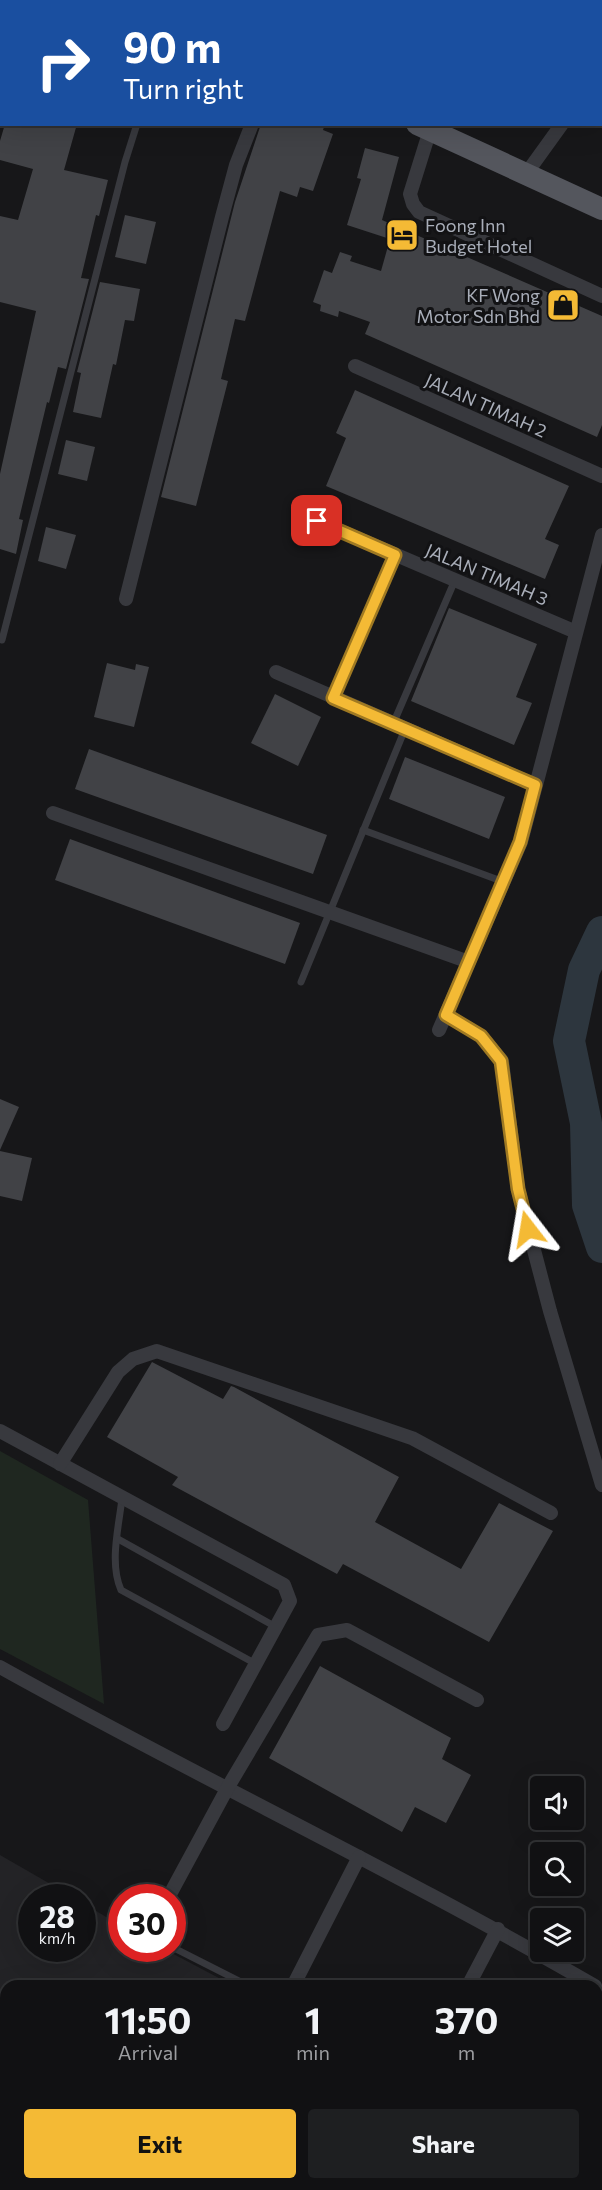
<!DOCTYPE html>
<html lang="en">
<head>
<meta charset="utf-8">
<style>
  body { margin:0; font-family:Commissioner,sans-serif; background:#1e1f21; color:#f1f3f6; height:100vh; display:flex; flex-direction:column; font-size:22px; white-space:nowrap }
  * { box-sizing:border-box; margin:0 }
  p { font-size:20px; color:#9c9da0 }
  .icon { flex:none; width:33px; height:33px; fill:none; stroke:currentColor; stroke-width:2; stroke-linecap:round; stroke-linejoin:round }
  .map { position:relative; flex:1; overflow:hidden }
  .panel { position:absolute; left:0px; top:1980px; width:603px; height:210px; display:flex; flex-direction:column; background:#111113; border-radius:18px 18px 0 0; box-shadow:0 6px 24px #0002,0 0 0 2px #303133 }
  .panel>* { flex:none }
  .banner { position:absolute; left:0px; top:0px; width:603px; height:126px; box-shadow:0 6px 24px #0002,0 0 0 2px #303133; background:#1a4fa0; color:#fff; overflow:hidden }
  .controls { position:absolute; left:530px; top:1776px; display:grid; gap:12px }
  .controls a { display:grid; place-items:center; width:54px; height:54px; border-radius:6px; background:#111113; box-shadow:0 6px 24px #0002,0 0 0 2px #303133; font-size:30px }
  .speed { position:absolute; left:18px; top:1884px; display:flex; gap:12px; font-size:30px; font-weight:700; text-align:center }
  .speed>* { display:grid; place-content:center; width:78px; height:78px; border-radius:50%; background:#111113; box-shadow:0 6px 24px #0002,0 0 0 2px #303133; line-height:1 }
  .speed small { font-size:15px; font-weight:400 }
  .speed .limit { border:9px solid #d22; background:#fff; color:#111 }
  .pin { position:absolute; display:grid; place-items:center; width:51px; height:51px; color:#fff; margin:-26px; border-radius:12px; box-shadow:0 3px 9px #0006 }
  .me { position:absolute; width:66px; margin:-33px; rotate:346deg; stroke-linejoin:round; filter:drop-shadow(0 0 4px #0008) }
  .turn { display:flex; align-items:center; gap:21px; height:126px; padding:0 24px; font-size:27px }
  .turn .icon { width:78px; height:78px; stroke-width:2.5 }
  .turn b { display:block; font-size:42px; line-height:51px }
  .eta { display:flex; justify-content:space-evenly; align-items:center; height:102px; text-align:center }
  .eta b { font-size:36px; font-weight:700; line-height:42px }
  .action { display:flex; gap:12px; margin-top:auto; padding:12px 24px }
  .action a { flex:1; height:69px; border-radius:6px; background:#f4ba35; color:#111; font-size:24px; font-weight:700; line-height:69px; text-align:center }
  .action a+a { background:#1e1f21; color:#f1f3f6 }
  .map>svg:first-child { display:block }
  .built { fill:#232326 }
  .green { fill:#1f2720 }
  .lines { fill:none; stroke-linecap:round; stroke-linejoin:round }
  .river { stroke:#2d363e; stroke-width:32 }
  .building { fill:#414246 }
  .service { stroke:#38393e; stroke-width:7 }
  .minor { stroke:#38393e; stroke-width:14 }
  .primary { stroke:#54565d; stroke-width:22 }
  .route-casing { stroke:#9f7922; stroke-width:15 }
  .route { stroke:#f4ba35; stroke-width:10 }
  .labels { text-anchor:middle; dominant-baseline:central; stroke-width:6; stroke-linejoin:round; paint-order:stroke }
  .poi-label { font-size:18px; fill:#a9aeb9; stroke:#121214; text-anchor:start }
  .street-label { font-size:18px; fill:#a9aeb9; stroke:#121214 }
</style>
</head>
<body>
<div class="map">
<svg width="602" height="2190" viewBox="0 0 602 2190">
  <rect width="100%" height="100%" fill="#171719"/>
  <g class="built">
    <polygon points="0,1855 73,1897 32,1898 32,1948 82,1948 83,1903 121,1926 122,1948 164,1949 234,1986 6,1986 6,1998 0,1995"/>
    <polygon points="597,2179 602,2181 602,2190 377,2190 365,2184 597,2184"/>
  </g>
  <g class="green">
    <polygon points="0,1451 88,1500 104,1704 0,1649"/>
    <polygon points="597,2182 602,2184 602,2190 523,2190 526,2184 597,2184"/>
  </g>
  <g class="lines">
    <polyline class="river" points="602,932 584,970 569,1041 586,1123 588,1205 602,1247"/>
  </g>
  <g class="building">
    <polygon points="77,124 64,170 108,180 99,216 96,215 81,278 89,279 66,369 58,367 49,403 47,402 19,519 23,520 16,554 0,549 0,474 36,311 0,302 0,216 18,220 33,169 0,160 0,141 5,124"/>
    <polygon points="261,124 325,124 323,130 333,134 313,191 300,187 297,197 280,191 245,321 235,319 221,379 228,381 196,506 161,497 235,202"/>
    <polygon points="365,148 399,157 382,220 602,316 602,425 597,437 365,334 370,322 339,311 338,317 320,311 321,305 313,302 324,270 332,273 340,252 352,256 350,261 381,271 390,239 347,225 361,179 357,178"/>
    <polygon points="125,215 156,222 146,264 115,257"/>
    <polygon points="100,282 140,289 134,321 125,320 116,365 113,364 101,418 73,412 81,373 77,372"/>
    <polygon points="355,390 569,486 545,539 559,545 545,579 326,486 346,438 336,433"/>
    <polygon points="66,440 95,447 87,481 58,474"/>
    <polygon points="46,527 76,535 66,569 38,561"/>
    <polygon points="449,608 537,644 516,697 532,703 514,745 411,701"/>
    <polygon points="107,663 135,670 136,664 149,667 134,727 94,717"/>
    <polygon points="275,694 321,717 298,766 251,743"/>
    <polygon points="89,749 327,835 313,874 75,789"/>
    <polygon points="405,757 505,797 489,839 389,799"/>
    <polygon points="70,839 300,923 285,964 55,880"/>
    <polygon points="0,1099 19,1107 0,1150"/>
    <polygon points="0,1151 32,1158 22,1201 0,1196"/>
    <polygon points="152,1362 223,1399 231,1386 234,1387 399,1477 375,1522 461,1569 499,1503 553,1531 489,1642 343,1564 337,1574 172,1485 178,1477 107,1437"/>
    <polygon points="320,1666 451,1738 442,1759 471,1775 446,1823 415,1807 402,1832 269,1758"/>
  </g>
  <g class="lines">
    <g class="service">
      <polyline points="0,30 2,31"/>
      <polyline points="2,640 125,162 137,124"/>
      <polyline points="333,698 395,555"/>
      <polyline points="393,724 455,580"/>
      <polyline points="363,830 504,882"/>
      <polyline points="301,982 405,729"/>
      <path d="M 122,1498 C 119,1526 109,1563 121,1590 L 256,1664"/>
      <polyline points="118,1539 276,1627"/>
      <polyline points="172,1947 249,1986"/>
      <polyline points="597,2172 602,2174"/>
    </g>
    <g class="minor">
      <polyline points="25,2 26,0"/>
      <polyline points="164,2 165,0"/>
      <polyline points="289,2 291,0"/>
      <polyline points="602,70 602,69"/>
      <polyline points="0,117 2,111"/>
      <polyline points="430,130 410,194 413,204 419,212 602,296"/>
      <polyline points="526,174 562,124"/>
      <polyline points="355,366 602,476"/>
      <polyline points="317,521 576,632"/>
      <polyline points="126,599 222,217 236,165 252,124"/>
      <polyline points="276,672 535,785"/>
      <polyline points="53,813 469,962"/>
      <polyline points="446,1015 481,1036 502,1061 518,1189 550,1311 602,1485"/>
      <polyline points="439,1030 521,842 602,535"/>
      <polyline points="0,1431 284,1585 290,1601 223,1724"/>
      <polyline points="60,1464 118,1372 133,1359 157,1351 412,1438 551,1513"/>
      <path d="M 0,1667 C 197,1777 400,1873 595,1986"/>
      <polyline points="168,1898 228,1787 318,1635 347,1630 477,1700"/>
      <polyline points="293,1986 359,1857"/>
      <polyline points="468,1986 498,1929"/>
      <polyline points="597,2065 602,2056"/>
    </g>
    <g class="primary">
      <polyline points="120,0 123,2"/>
      <polyline points="417,124 602,209"/>
    </g>
  </g>
  <g class="lines">
    <defs>
      <polyline id="route" points="317,521 395,555 333,698 535,785 520,842 446,1015 481,1036 501,1061 518,1189 528,1229"/>
    </defs>
    <use href="#route" class="route-casing"/>
    <use href="#route" class="route"/>
  </g>
  <defs>
    <symbol id="hotel-square" viewBox="-11 -11 22 22"><rect x="-9" y="-9" width="18" height="18" rx="4" fill="#f4ba35" stroke="#121214"/><path d="M-6-4.5h1.5V1H6V5H4.5V3h-9V5H-6ZM-4 0a1.8 1.8 0 1 1 3.6 0ZM.5 0V-2.5h3Q6-2.5 6 0Z" fill="#111"/></symbol>
    <symbol id="shop-square" viewBox="-11 -11 22 22"><rect x="-9" y="-9" width="18" height="18" rx="4" fill="#f4ba35" stroke="#121214"/><path d="M-5-2.5h2.3a2.7 3.5 0 0 1 5.4 0H5L5.5 6h-11ZM-1.5-2.5h3a1.5 2.3 0 0 0-3 0Z" fill="#111"/></symbol>
  </defs>
  <g fill-rule="evenodd">
    <use href="#hotel-square" x="383" y="216" width="38" height="38"/>
    <use href="#shop-square" x="544" y="286" width="38" height="38"/>
  </g>
  <g class="labels">
    <g class="poi-label">
      <text x="425" y="225">Foong Inn<tspan x="425" dy="21">Budget Hotel</tspan></text>
      <text x="540" y="295" text-anchor="end">KF Wong<tspan x="540" dy="21">Motor Sdn Bhd</tspan></text>
    </g>
    <g class="street-label">
      <text transform="translate(486 405) rotate(24)">JALAN TIMAH 2</text>
      <text transform="translate(487 574) rotate(23)">JALAN TIMAH 3</text>
    </g>
  </g>
</svg>
<div class="controls">
<a><svg class="icon" aria-label="sound" viewBox="0 0 24 24"><path d="M4 9h4l5-4v14l-5-4H4zM17 9q2 3 0 6"/></svg></a>
<a><svg class="icon" aria-label="search" viewBox="0 0 24 24"><circle cx="10" cy="10" r="6"/><path d="M15 15l6 6"/></svg></a>
<a><svg class="icon" aria-label="layers" viewBox="0 0 24 24"><path d="M12 4l9 5-9 5-9-5zM3 14l9 5 9-5"/></svg></a>
</div>
<div class="speed"><div>28<small>km/h</small></div><div class="limit">30</div></div>
<div class="pin" style="left:317px;top:521px;background:#d93025"><svg class="icon" aria-label="arrive" viewBox="0 0 24 24"><path d="M6 21V4h12l-3 4 3 4H6"/></svg></div>
<svg class="me" style="left:528px;top:1229px" viewBox="-20 -20 40 40"><path d="M0-17L14 15 0 8-14 15z" fill="#f4ba35" stroke="#fff" stroke-width="4"/></svg>
<div class="banner">
<div class="turn"><svg class="icon" aria-label="right" viewBox="0 0 24 24"><path d="M7 20v-9h11M14 6l5 5-5 5"/></svg><div><b>90 m</b>Turn right</div></div>
</div>
<section class="panel">
<div class="eta">
<div><b>11:50</b><p>Arrival</p></div>
<div><b>1</b><p>min</p></div>
<div><b>370</b><p>m</p></div>
</div>
<div class="action"><a>Exit</a><a>Share</a></div>
</section>
</div>
</body>
</html>
